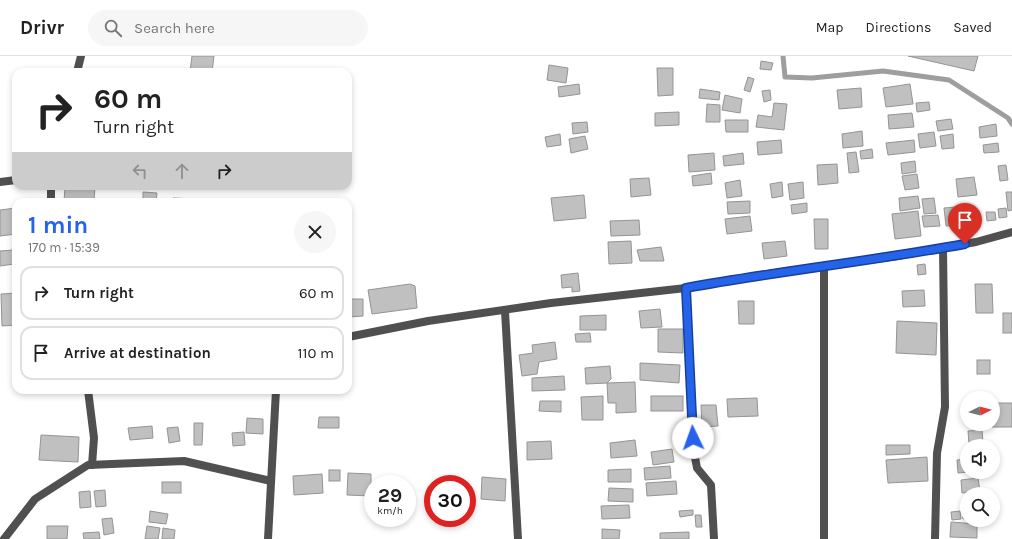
<!DOCTYPE html>
<html lang="en">
<head>
<meta charset="utf-8">
<style>
  body { margin:0; font-family:Karla,sans-serif; background:#f6f6f6; color:#222; height:100vh; display:flex; flex-direction:column; font-size:15px; white-space:nowrap }
  * { box-sizing:border-box; margin:0 }
  p { font-size:13px; color:#767676 }
  .icon { flex:none; width:22px; height:22px; fill:none; stroke:currentColor; stroke-width:2; stroke-linecap:round; stroke-linejoin:round }
  .map { position:relative; flex:1; overflow:hidden }
  .details { position:absolute; left:12px; top:142px; width:340px; height:196px; display:flex; flex-direction:column; background:#fff; border-radius:12px; box-shadow:0 2px 6px #0003 }
  .details>* { flex:none }
  .guide { position:absolute; left:12px; top:12px; width:340px; height:122px; border-radius:12px; box-shadow:0 2px 6px #0003; background:#fff; color:#222; overflow:hidden }
  .needle { width:26px; rotate:84deg }
  .controls { position:absolute; left:960px; top:335px; display:grid; gap:8px }
  .controls a { display:grid; place-items:center; width:40px; height:40px; border-radius:50%; background:#fff; box-shadow:0 2px 6px #0003; font-size:20px }
  .speed { position:absolute; left:364px; top:419px; display:flex; gap:8px; font-size:20px; font-weight:700; text-align:center }
  .speed>* { display:grid; place-content:center; width:52px; height:52px; border-radius:50%; background:#fff; box-shadow:0 2px 6px #0003; line-height:1 }
  .speed small { font-size:10px; font-weight:400 }
  .speed .limit { border:6px solid #d22; background:#fff; color:#111 }
  .pin { position:absolute; display:grid; place-items:center; width:34px; height:34px; color:#fff; margin:-41px -17px; border-radius:50% 50% 50% 0; rotate:-45deg; box-shadow:0 0 4px #0007 }
  .pin .icon { rotate:45deg }
  .me { position:absolute; width:44px; margin:-22px; rotate:357deg; stroke-linejoin:round; filter:drop-shadow(0 0 3px #0008) }
  .turn { display:flex; align-items:center; gap:14px; height:84px; padding:0 16px; font-size:18px }
  .turn .icon { width:52px; height:52px; stroke-width:2.5 }
  .turn b { display:block; font-size:28px; line-height:34px }
  .lanes { display:flex; align-items:center; height:38px; padding:0 16px; background:#0003; justify-content:center; gap:20px; direction:ltr }
  .lanes .off { opacity:.35 }
  .round { display:grid; place-items:center; flex:none; width:42px; height:42px; border-radius:21px; background:#f6f6f6 }
  .head { display:flex; align-items:center; justify-content:space-between; height:68px; padding:0 16px }
  h1 { font-size:24px; font-weight:700; line-height:30px; color:#2563eb }
  ul { padding:0; list-style:none }
  li { display:flex; align-items:center; gap:12px; height:54px; margin:0 8px 6px; padding:0 8px; border:2px solid #e0e0e0; border-radius:12px }
  li div { flex:1 }
  li b { display:block; font-size:15px }
  li em { font-style:normal }
  header { display:flex; align-items:center; gap:24px; box-sizing:border-box; height:56px; padding:0 20px; background:#fff; border-bottom:1px solid #e0e0e0 }
  header strong { font-size:19px }
  nav { display:flex; gap:22px; margin-inline-start:auto; font-size:14px }
  .search { width:280px; height:36px; background:#f6f6f6; display:flex; align-items:center; gap:10px; box-sizing:border-box; padding:0 14px; border-radius:22px; color:#767676; font-size:15px }
  .map>svg:first-child { display:block }
  .lines { fill:none; stroke-linecap:round; stroke-linejoin:round }
  .stream { stroke:#9e9e9e; stroke-width:5 }
  .building { fill:#c0c0c0; stroke:#949494 }
  .minor { stroke:#505050; stroke-width:8 }
  .route-casing { stroke:#184099; stroke-width:10 }
  .route { stroke:#2563eb; stroke-width:7 }
</style>
</head>
<body>
<header>
<strong>Drivr</strong>
<div class="search"><svg class="icon" aria-label="search" viewBox="0 0 24 24"><circle cx="10" cy="10" r="6"/><path d="M15 15l6 6"/></svg>Search here</div>
<nav><a>Map</a><a>Directions</a><a>Saved</a></nav>
</header>
<div class="map">
<svg width="1012" height="483" viewBox="0 0 1012 483">
  <rect width="100%" height="100%" fill="#fff"/>
  <g class="lines">
    <polyline class="stream" points="783,0 785,21 812,22 883,15 949,24 1008,62 1012,68"/>
  </g>
  <g class="building">
    <polygon points="192,0 214,0 212,16 190,16"/>
    <polygon points="908,0 978,0 974,15"/>
    <polygon points="761,5 773,7 771,14 760,13"/>
    <polygon points="549,9 568,12 566,27 547,24"/>
    <polygon points="657,12 673,12 673,39 658,40"/>
    <polygon points="748,21 754,23 750,36 744,34"/>
    <polygon points="579,28 580,38 559,41 558,31"/>
    <polygon points="910,28 913,48 886,51 883,32"/>
    <polygon points="861,32 862,51 839,53 837,34"/>
    <polygon points="700,33 720,36 719,44 699,42"/>
    <polygon points="770,34 771,44 764,46 762,35"/>
    <polygon points="725,39 742,43 740,57 722,54"/>
    <polygon points="929,46 930,54 917,56 916,47"/>
    <polygon points="774,47 787,48 784,74 756,71 758,59 772,61"/>
    <polygon points="707,48 720,49 720,66 706,66"/>
    <polygon points="679,56 679,69 655,70 655,57"/>
    <polygon points="912,57 914,71 889,73 888,59"/>
    <polygon points="951,63 953,73 938,75 936,65"/>
    <polygon points="725,64 748,64 748,76 726,76"/>
    <polygon points="587,66 588,76 573,78 572,67"/>
    <polygon points="996,68 997,80 980,82 979,71"/>
    <polygon points="862,75 863,90 843,92 842,78"/>
    <polygon points="934,76 936,90 920,92 918,78"/>
    <polygon points="560,78 561,89 547,91 545,81"/>
    <polygon points="953,78 954,92 942,93 940,80"/>
    <polygon points="585,80 588,93 571,97 569,83"/>
    <polygon points="781,84 782,97 758,99 757,86"/>
    <polygon points="914,84 915,96 888,99 886,87"/>
    <polygon points="998,87 999,96 984,97 983,89"/>
    <polygon points="872,93 873,102 861,103 860,95"/>
    <polygon points="856,96 859,116 849,117 847,97"/>
    <polygon points="714,97 715,114 689,116 688,99"/>
    <polygon points="743,97 744,108 724,110 723,100"/>
    <polygon points="915,105 916,116 902,118 901,107"/>
    <polygon points="837,108 838,127 818,129 817,109"/>
    <polygon points="1006,109 1008,124 1000,125 998,110"/>
    <polygon points="711,117 712,128 693,130 692,120"/>
    <polygon points="917,118 919,132 905,134 902,120"/>
    <polygon points="974,121 977,139 958,141 956,123"/>
    <polygon points="649,122 651,139 631,141 630,123"/>
    <polygon points="740,124 742,140 727,142 725,127"/>
    <polygon points="782,126 783,140 772,142 770,128"/>
    <polygon points="803,126 804,142 790,144 788,128"/>
    <polygon points="65,130 95,130 94,146 64,146"/>
    <polygon points="143,136 157,137 156,146 143,146"/>
    <polygon points="1006,136 1012,136 1012,154 1008,155"/>
    <polygon points="584,139 586,162 554,165 551,142"/>
    <polygon points="918,140 920,152 900,155 899,142"/>
    <polygon points="173,142 194,143 194,146 173,146"/>
    <polygon points="934,142 936,157 924,158 922,143"/>
    <polygon points="750,145 750,157 728,158 727,146"/>
    <polygon points="807,147 807,156 792,158 791,149"/>
    <polygon points="956,151 958,169 946,170 944,152"/>
    <polygon points="16,152 16,178 0,180 0,154"/>
    <polygon points="1006,152 1007,161 999,162 998,153"/>
    <polygon points="918,155 921,180 895,183 892,158"/>
    <polygon points="986,156 995,156 996,164 987,165"/>
    <polygon points="938,159 940,170 924,171 922,160"/>
    <polygon points="750,160 752,175 727,178 725,163"/>
    <polygon points="814,163 828,163 828,193 815,193"/>
    <polygon points="639,164 640,179 611,180 610,165"/>
    <polygon points="631,185 632,207 609,208 608,186"/>
    <polygon points="785,185 787,200 764,203 762,187"/>
    <polygon points="661,191 664,205 640,205 637,194"/>
    <polygon points="13,194 14,208 0,210 0,195"/>
    <polygon points="925,208 926,218 918,219 917,209"/>
    <polygon points="578,217 580,235 572,236 572,231 562,232 561,219"/>
    <polygon points="410,228 415,230 417,252 372,258 368,234"/>
    <polygon points="975,228 992,228 993,257 976,257"/>
    <polygon points="924,234 925,250 903,251 902,235"/>
    <polygon points="16,237 16,269 2,270 1,238"/>
    <polygon points="349,243 363,243 363,260 349,261"/>
    <polygon points="738,245 754,245 754,268 739,268"/>
    <polygon points="660,253 662,271 641,272 639,255"/>
    <rect x="1003" y="257" width="9" height="20"/>
    <polygon points="606,259 606,274 580,274 580,260"/>
    <polygon points="897,265 937,267 936,299 896,297"/>
    <polygon points="658,273 683,273 683,297 658,296"/>
    <polygon points="590,277 591,286 576,286 575,278"/>
    <polygon points="555,286 557,303 539,306 537,318 522,320 519,299 533,297 532,289"/>
    <rect x="977" y="304" width="13" height="14"/>
    <polygon points="640,307 680,309 679,327 640,324"/>
    <polygon points="610,310 611,323 607,327 586,328 585,312"/>
    <polygon points="564,320 565,334 532,335 532,322"/>
    <polygon points="635,326 636,356 616,357 616,347 608,347 607,327"/>
    <polygon points="603,340 603,364 582,364 581,341"/>
    <rect x="651" y="340" width="32" height="15"/>
    <polygon points="757,342 758,360 728,361 727,343"/>
    <polygon points="540,345 561,345 561,356 539,355"/>
    <polygon points="993,347 1012,347 1012,371 992,371"/>
    <polygon points="701,349 716,349 718,370 702,371"/>
    <polygon points="319,361 339,361 339,372 318,372"/>
    <polygon points="247,362 263,363 263,378 246,377"/>
    <polygon points="194,367 203,367 202,389 194,389"/>
    <polygon points="152,370 153,382 130,384 128,372"/>
    <polygon points="178,371 180,385 169,387 167,372"/>
    <polygon points="982,374 983,386 969,388 968,375"/>
    <polygon points="244,376 245,389 233,390 232,377"/>
    <polygon points="41,379 79,381 78,406 39,404"/>
    <polygon points="635,384 637,400 611,402 610,387"/>
    <polygon points="551,385 552,403 527,404 527,386"/>
    <polygon points="886,389 910,389 910,398 886,399"/>
    <polygon points="672,393 674,406 653,409 651,396"/>
    <polygon points="927,401 928,425 888,427 886,404"/>
    <polygon points="967,403 967,416 969,416 958,417 957,404"/>
    <polygon points="670,410 671,422 645,424 644,412"/>
    <polygon points="631,413 631,426 608,426 608,414"/>
    <rect x="329" y="414" width="11" height="11"/>
    <polygon points="348,417 371,418 371,440 347,439"/>
    <polygon points="322,418 323,437 294,439 293,420"/>
    <polygon points="482,421 506,423 505,445 481,443"/>
    <polygon points="978,422 980,435 962,437 961,424"/>
    <polygon points="676,425 677,438 647,440 646,427"/>
    <rect x="162" y="426" width="19" height="11"/>
    <polygon points="609,432 633,433 633,446 608,445"/>
    <polygon points="105,434 106,450 96,451 94,435"/>
    <polygon points="90,435 91,451 80,452 79,436"/>
    <polygon points="629,449 630,462 602,463 601,450"/>
    <polygon points="967,452 967,462 963,463 962,453"/>
    <polygon points="693,454 693,459 680,461 679,455"/>
    <polygon points="150,455 168,458 166,468 149,466"/>
    <polygon points="960,455 961,463 952,464 951,456"/>
    <polygon points="695,459 701,459 702,471 696,471"/>
    <polygon points="112,462 114,477 104,479 102,463"/>
    <polygon points="951,466 977,468 977,482 950,481"/>
    <polygon points="47,470 68,470 67,483 47,483"/>
    <polygon points="147,470 160,472 158,483 145,483"/>
    <polygon points="163,472 175,474 174,483 162,483"/>
    <polygon points="602,473 620,474 619,483 602,483"/>
    <polygon points="99,476 100,483 84,483 83,477"/>
    <polygon points="689,476 689,483 660,483 660,477"/>
  </g>
  <g class="lines">
    <g class="minor">
      <polyline points="77,16 81,0"/>
      <polyline points="0,126 16,124"/>
      <polyline points="51,146 51,130"/>
      <polyline points="824,212 824,483"/>
      <polyline points="686,232 694,396 697,412 711,429 714,483"/>
      <polyline points="505,255 518,483"/>
      <polyline points="348,281 428,265 551,247 686,232 761,219 897,200 976,186 1012,176"/>
      <polyline points="88,334 94,382 92,409"/>
      <polyline points="4,483 35,443 88,409 184,405 271,425"/>
      <polyline points="268,483 276,334"/>
      <polyline points="935,483 937,397 945,351 943,192"/>
    </g>
  </g>
  <g class="lines">
    <defs>
      <path id="route" d="M 693,382 L 686,232 C 779,215 872,205 965,188"/>
    </defs>
    <use href="#route" class="route-casing"/>
    <use href="#route" class="route"/>
  </g>
</svg>
<div class="controls">
<a><svg class="needle" viewBox="-14 -14 28 28"><path d="M0-13l5 13h-10z" fill="#e53935"/><path d="M0 13l5-13h-10z" fill="#767676"/></svg></a>
<a><svg class="icon" aria-label="sound" viewBox="0 0 24 24"><path d="M4 9h4l5-4v14l-5-4H4zM17 9q2 3 0 6"/></svg></a>
<a><svg class="icon" aria-label="search" viewBox="0 0 24 24"><circle cx="10" cy="10" r="6"/><path d="M15 15l6 6"/></svg></a>
</div>
<div class="speed"><div>29<small>km/h</small></div><div class="limit">30</div></div>
<div class="pin" style="left:965px;top:188px;background:#d93025"><svg class="icon" aria-label="arrive" viewBox="0 0 24 24"><path d="M6 21V4h12l-3 4 3 4H6"/></svg></div>
<svg class="me" style="left:693px;top:382px" viewBox="-20 -20 40 40"><circle r="19" fill="#fff"/><path d="M0-13L10 11 0 6-10 11z" fill="#2563eb"/></svg>
<div class="guide">
<div class="turn"><svg class="icon" aria-label="right" viewBox="0 0 24 24"><path d="M7 20v-9h11M14 6l5 5-5 5"/></svg><div><b>60 m</b>Turn right</div></div>
<div class="lanes"><svg class="icon off" aria-label="left" viewBox="0 0 24 24"><path d="M17 20v-9H6M10 6l-5 5 5 5"/></svg><svg class="icon off" aria-label="ahead" viewBox="0 0 24 24"><path d="M12 20V5M6 11l6-6 6 6"/></svg><svg class="icon" aria-label="right" viewBox="0 0 24 24"><path d="M7 20v-9h11M14 6l5 5-5 5"/></svg></div>
</div>
<section class="details">
<div class="head"><div><h1>1 min</h1><p>170 m · 15:39</p></div><a class="round"><svg class="icon" aria-label="close" viewBox="0 0 24 24"><path d="M6 6l12 12M18 6L6 18"/></svg></a></div>
<ul>
<li><svg class="icon" aria-label="right" viewBox="0 0 24 24"><path d="M7 20v-9h11M14 6l5 5-5 5"/></svg><div><b>Turn right</b></div><em>60 m</em></li>
<li><svg class="icon" aria-label="arrive" viewBox="0 0 24 24"><path d="M6 21V4h12l-3 4 3 4H6"/></svg><div><b>Arrive at destination</b></div><em>110 m</em></li>
</ul>
</section>
</div>
</body>
</html>
